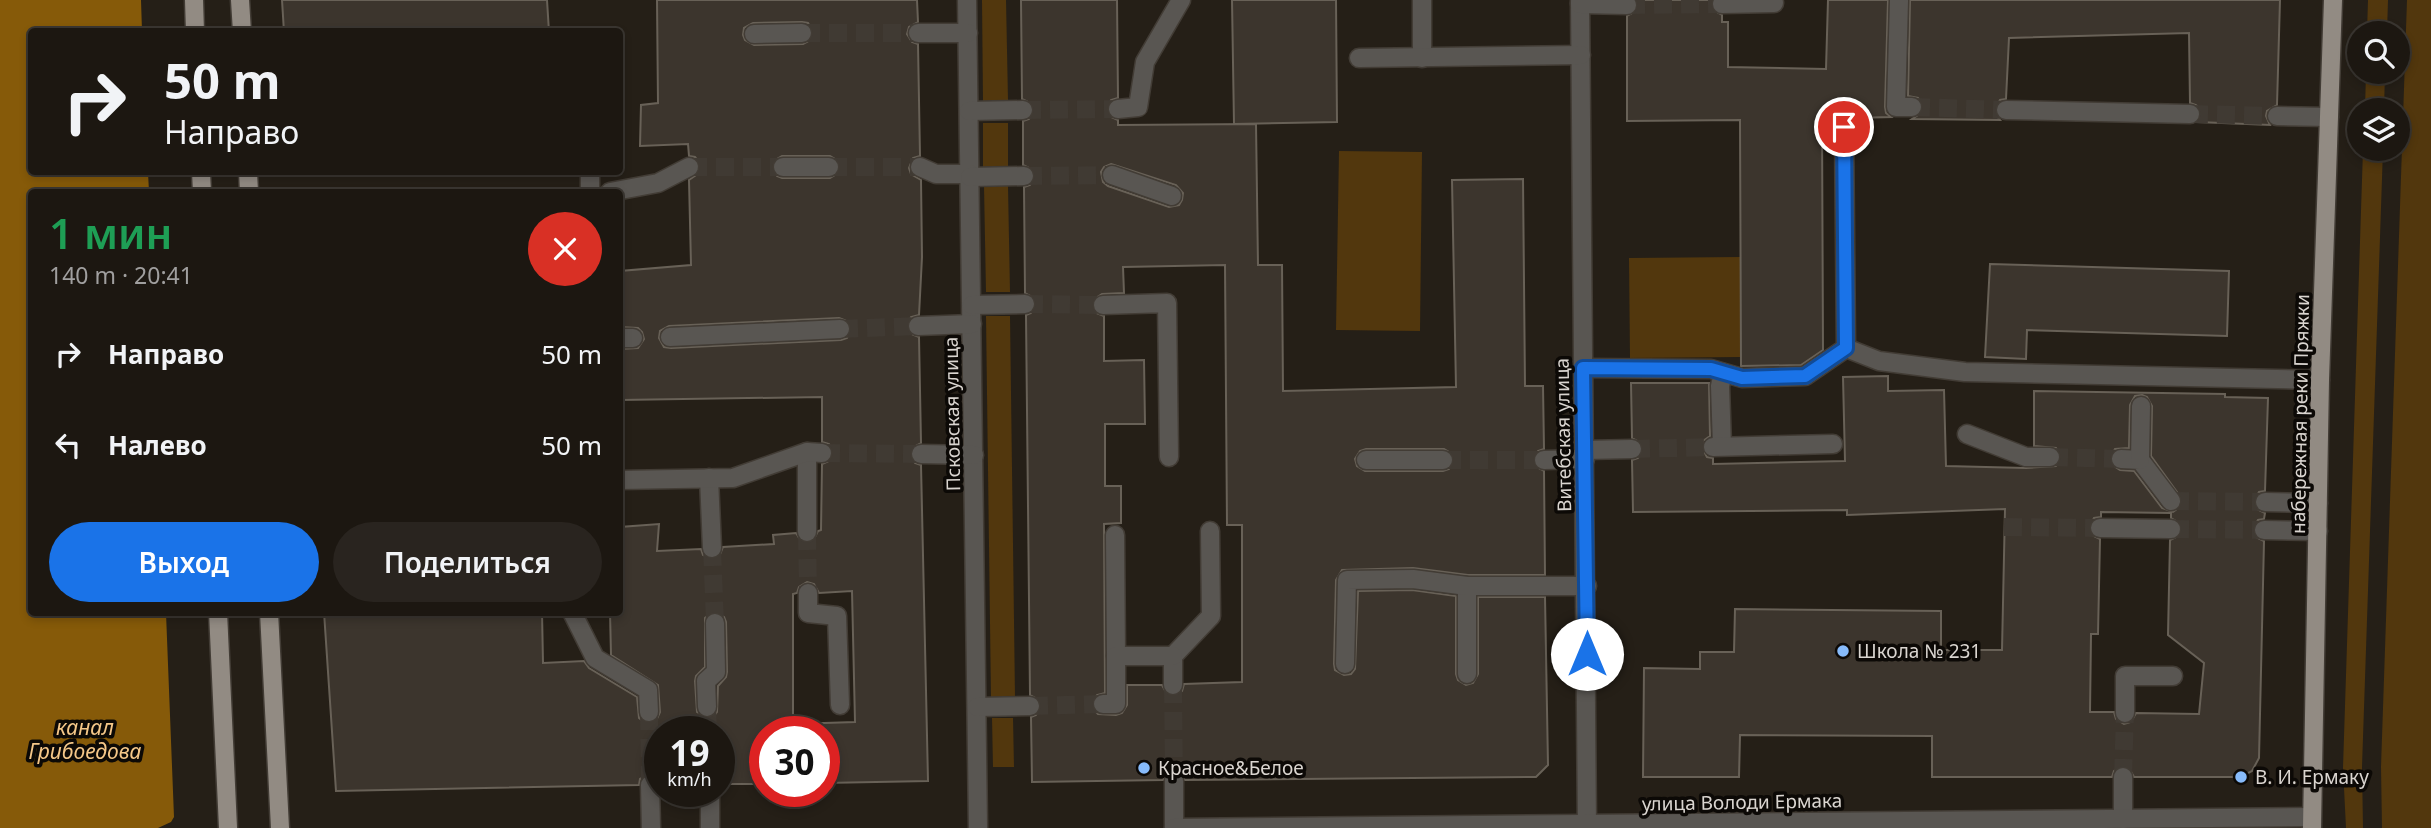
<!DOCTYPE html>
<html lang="ru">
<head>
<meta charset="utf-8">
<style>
  body { margin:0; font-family:"Noto Sans",sans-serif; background:#29241f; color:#f1f3f6; height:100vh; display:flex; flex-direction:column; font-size:26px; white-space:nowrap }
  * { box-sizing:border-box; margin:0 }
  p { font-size:23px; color:#a09f9f }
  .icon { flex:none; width:38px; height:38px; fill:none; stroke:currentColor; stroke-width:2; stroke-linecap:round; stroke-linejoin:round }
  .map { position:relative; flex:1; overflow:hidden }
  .drawer { position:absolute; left:28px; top:189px; width:595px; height:427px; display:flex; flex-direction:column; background:#1c1711; border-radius:7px; box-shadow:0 4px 10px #0003,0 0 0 2px #3a3631 }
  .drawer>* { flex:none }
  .banner { position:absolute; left:28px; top:28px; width:595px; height:147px; border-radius:7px; box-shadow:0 4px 10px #0003,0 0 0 2px #3a3631; background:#1c1711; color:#f1f3f6; overflow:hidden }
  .tools { position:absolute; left:2347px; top:21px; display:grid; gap:14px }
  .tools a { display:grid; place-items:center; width:63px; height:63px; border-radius:50%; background:#1c1711; box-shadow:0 4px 10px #0003,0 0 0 2px #3a3631; font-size:35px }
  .speed { position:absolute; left:644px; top:716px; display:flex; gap:14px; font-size:35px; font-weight:700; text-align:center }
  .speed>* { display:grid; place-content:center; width:91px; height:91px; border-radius:50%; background:#1c1711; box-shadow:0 4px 10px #0003,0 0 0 2px #3a3631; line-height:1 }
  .speed small { font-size:18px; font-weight:400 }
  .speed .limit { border:10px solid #d22; background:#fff; color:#111 }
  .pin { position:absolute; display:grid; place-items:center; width:60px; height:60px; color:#fff; margin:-30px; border:4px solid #fff; border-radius:50%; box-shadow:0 2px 7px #0007 }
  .me { position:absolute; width:77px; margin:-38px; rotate:0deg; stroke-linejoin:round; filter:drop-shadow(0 0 5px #0008) }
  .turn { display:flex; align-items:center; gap:24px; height:147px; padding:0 21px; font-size:32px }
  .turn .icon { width:91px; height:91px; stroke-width:2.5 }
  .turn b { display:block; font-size:49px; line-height:60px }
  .round { display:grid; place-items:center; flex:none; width:74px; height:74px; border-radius:37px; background:#29241f }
  .overview { display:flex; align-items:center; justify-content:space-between; height:119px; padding:0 21px }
  h1 { font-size:42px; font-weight:600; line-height:52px; color:#1e9e55 }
  .cta { display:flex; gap:14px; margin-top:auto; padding:14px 21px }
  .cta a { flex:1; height:80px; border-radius:42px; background:#1a73e8; color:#fff; font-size:28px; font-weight:600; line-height:80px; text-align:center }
  .cta a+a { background:#29241f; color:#f1f3f6 }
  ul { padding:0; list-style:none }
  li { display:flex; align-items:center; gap:21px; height:91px; padding:0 21px }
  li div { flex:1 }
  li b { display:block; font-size:26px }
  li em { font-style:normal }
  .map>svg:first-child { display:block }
  .green { fill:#52370d }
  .water { fill:#865a09 }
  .building { fill:#3c352d; stroke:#686157; stroke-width:2; fill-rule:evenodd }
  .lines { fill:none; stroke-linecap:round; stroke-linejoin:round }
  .minor-tunnel { stroke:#403a33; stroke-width:18; stroke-dasharray:18 9; stroke-linecap:butt }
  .minor-casing { stroke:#423c35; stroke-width:21 }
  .major-casing { stroke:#423c35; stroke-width:21 }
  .minor { stroke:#595652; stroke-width:18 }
  .major { stroke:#928b83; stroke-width:18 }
  .route-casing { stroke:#114b97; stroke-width:18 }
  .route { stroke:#1a73e8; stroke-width:12 }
  .poi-dot { fill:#87bbfb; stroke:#0c0906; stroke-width:2.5 }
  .labels { text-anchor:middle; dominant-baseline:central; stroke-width:7; stroke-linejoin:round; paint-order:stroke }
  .street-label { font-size:19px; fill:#dad5d0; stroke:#0c0906 }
  .poi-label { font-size:19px; fill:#dad5d0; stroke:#0c0906; text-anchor:start }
  .water-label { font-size:21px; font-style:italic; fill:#f5c788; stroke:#0c0906 }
</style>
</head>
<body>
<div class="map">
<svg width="2431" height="828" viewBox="0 0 2431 828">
  <rect width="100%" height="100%" fill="#251f17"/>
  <g class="green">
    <polygon points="982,0 1006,0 1008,100 983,101"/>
    <polygon points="2368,0 2388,0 2387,33 2367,33"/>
    <polygon points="2407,0 2431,0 2431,828 2382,828 2381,767"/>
    <polygon points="2366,72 2385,72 2384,110 2365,110"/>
    <polygon points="983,123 1008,123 1008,166 983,167"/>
    <polygon points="2363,149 2383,149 2362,767 2363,828 2346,828 2343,768"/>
    <polygon points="1339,151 1422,152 1420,331 1336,330"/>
    <polygon points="984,186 1008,186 1010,292 986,292"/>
    <polygon points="1740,257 1741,357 1630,358 1629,258"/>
    <polygon points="986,316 1010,316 1015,697 991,698"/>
    <polygon points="992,718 1013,718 1014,767 993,767"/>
  </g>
  <polygon class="water" points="0,0 141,0 142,31 32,32 32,172 148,172 149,192 32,192 32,612 166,613 174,817 171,822 158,828 0,828"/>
  <g class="building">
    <polygon points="282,0 547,0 549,32 284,32"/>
    <path d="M 657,0 L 917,0 L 918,22 L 909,27 L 907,34 L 912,42 L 918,44 L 920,156 L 913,158 L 909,168 L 911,174 L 921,180 L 922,257 L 919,315 L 911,317 L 907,326 L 909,333 L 919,337 L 921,443 L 912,448 L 910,454 L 915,463 L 921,465 L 928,781 L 824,783 L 824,732 L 765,732 L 765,784 L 719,784 L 719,732 L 660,732 L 660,779 L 649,774 L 640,779 L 639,785 L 336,791 L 324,612 L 407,612 L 407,615 L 542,612 L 543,663 L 584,661 L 589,668 L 637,697 L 639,718 L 644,722 L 650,723 L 656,721 L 660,712 L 658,685 L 611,655 L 610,612 L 620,612 L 620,527 L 659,524 L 657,551 L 701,549 L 703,555 L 712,559 L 719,557 L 723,547 L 774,544 L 773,535 L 796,533 L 801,541 L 808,543 L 813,541 L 818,531 L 821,530 L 822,464 L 831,460 L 833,453 L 829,444 L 822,442 L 822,397 L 620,400 L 620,349 L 638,348 L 644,339 L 642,332 L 638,328 L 620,327 L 620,271 L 691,265 L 689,180 L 699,173 L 699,162 L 695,157 L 689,156 L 688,144 L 640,146 L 641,105 L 658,103 ZM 802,22 L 808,23 L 813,32 L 812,39 L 803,44 L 754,45 L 745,40 L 743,35 L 744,28 L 753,23 ZM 782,156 L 830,156 L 838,161 L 840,168 L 838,173 L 830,178 L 782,178 L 777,176 L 772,168 L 774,161 ZM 839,318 L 849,322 L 851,329 L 847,338 L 841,340 L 671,348 L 664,347 L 659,338 L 660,331 L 669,326 ZM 807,582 L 814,584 L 819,593 L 852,591 L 855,722 L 793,724 L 793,594 L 797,593 L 799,587 ZM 715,612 L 724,617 L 726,622 L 727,672 L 726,677 L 718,686 L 717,712 L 714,716 L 707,718 L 697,712 L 695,681 L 696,676 L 705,667 L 705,618 L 709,614 Z"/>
    <path d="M 1021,0 L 1117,0 L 1118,98 L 1111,100 L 1107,109 L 1109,116 L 1118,120 L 1118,125 L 1256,124 L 1258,265 L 1282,265 L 1283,391 L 1456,387 L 1452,180 L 1523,179 L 1525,386 L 1543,386 L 1544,449 L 1538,451 L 1533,460 L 1535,466 L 1544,471 L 1545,575 L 1468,575 L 1413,568 L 1342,570 L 1336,580 L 1334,664 L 1335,670 L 1344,675 L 1351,674 L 1355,669 L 1358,591 L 1412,590 L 1456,596 L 1456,674 L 1458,680 L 1466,685 L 1473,683 L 1478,674 L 1478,597 L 1545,597 L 1548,765 L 1536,777 L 1185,780 L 1180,772 L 1173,770 L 1168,772 L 1163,780 L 1032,782 L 1031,717 L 1036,715 L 1041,706 L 1039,700 L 1030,695 L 1026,315 L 1031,313 L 1036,304 L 1034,298 L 1025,293 L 1024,187 L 1030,185 L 1035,176 L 1033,170 L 1023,165 L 1023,121 L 1029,119 L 1034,110 L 1032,104 L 1022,99 ZM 1111,164 L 1176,185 L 1183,193 L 1182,200 L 1179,205 L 1169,207 L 1108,186 L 1103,182 L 1101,172 L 1104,167 ZM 1225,265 L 1227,525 L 1242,525 L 1242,682 L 1184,684 L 1182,691 L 1174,696 L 1167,694 L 1162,685 L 1127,685 L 1127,705 L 1122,713 L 1116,715 L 1098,714 L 1094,710 L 1092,703 L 1097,695 L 1105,693 L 1104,524 L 1121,523 L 1121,486 L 1105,486 L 1105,424 L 1145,424 L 1144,360 L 1104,361 L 1104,316 L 1094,312 L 1093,300 L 1102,294 L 1124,293 L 1123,267 ZM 1366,449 L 1444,449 L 1452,454 L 1454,461 L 1449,469 L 1443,471 L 1365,471 L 1357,466 L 1355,459 L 1360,451 Z"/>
    <polygon points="1232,0 1336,0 1337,122 1234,124"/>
    <polygon points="1637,0 1712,0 1713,10 1722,15 1722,22 1728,22 1728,67 1826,69 1828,0 1888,0 1885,107 1886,113 1891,117 1851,118 1843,116 1837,118 1822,119 1823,350 1801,365 1741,366 1740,120 1627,121 1627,16 1636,11"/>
    <polygon points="1910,0 2280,0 2277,105 2267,111 2266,116 2270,125 2198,122 2201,115 2200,109 2196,105 2190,103 2189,33 2009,38 2006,99 2000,100 1995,109 1996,115 2000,120 1912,119 1921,113 1923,106 1918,98 1908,96"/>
    <polygon points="1990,264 2229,271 2227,336 2027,330 2026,359 1985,357"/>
    <path d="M 1888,376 L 1888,391 L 1944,390 L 1946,466 L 2026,468 L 2056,466 L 2061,458 L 2056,448 L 2034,446 L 2034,391 L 2225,394 L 2225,397 L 2268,398 L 2265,491 L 2259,492 L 2254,501 L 2255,508 L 2265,513 L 2264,519 L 2258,520 L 2253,529 L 2254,536 L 2264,541 L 2259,758 L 2252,771 L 2241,777 L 2134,777 L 2129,768 L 2122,766 L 2114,771 L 2112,777 L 1932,777 L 1932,736 L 1740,735 L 1739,777 L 1643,777 L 1644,668 L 1700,669 L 1700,652 L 1734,652 L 1735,609 L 1941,611 L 1941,650 L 2002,650 L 2005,509 L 1847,515 L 1847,510 L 1633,512 L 1632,460 L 1638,458 L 1643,449 L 1641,443 L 1632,438 L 1631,383 L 1709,383 L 1710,436 L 1703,441 L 1702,448 L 1707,457 L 1713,458 L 1713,464 L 1845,461 L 1843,377 ZM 2142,395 L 2147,397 L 2152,406 L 2151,456 L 2182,499 L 2181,506 L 2173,512 L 2162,508 L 2134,471 L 2120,470 L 2111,464 L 2110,458 L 2115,449 L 2129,448 L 2130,405 L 2135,396 ZM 2101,512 L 2171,513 L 2171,518 L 2181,524 L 2180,535 L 2170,540 L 2168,635 L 2204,663 L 2199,714 L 2136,713 L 2131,722 L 2124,724 L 2116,719 L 2114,712 L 2090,712 L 2091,634 L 2098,634 L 2100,539 L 2090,534 L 2089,527 L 2094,518 L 2101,517 Z"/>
  </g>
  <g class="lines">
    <g class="minor-tunnel">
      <polyline points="1627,5 1722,4"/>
      <polyline points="802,33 918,33"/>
      <polyline points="1912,107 2006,110"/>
      <polyline points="1023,110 1118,109"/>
      <polyline points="2190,114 2277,116"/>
      <polyline points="689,167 783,167"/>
      <polyline points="829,167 920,167"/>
      <polyline points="1024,176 1112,175"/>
      <polyline points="1025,304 1103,305"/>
      <polyline points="840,329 918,326"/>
      <polyline points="1632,449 1713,447"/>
      <polyline points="822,453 921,454"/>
      <polyline points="2050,457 2121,459"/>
      <polyline points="1443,460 1544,460"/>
      <polyline points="2171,501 2265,502"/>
      <polyline points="2004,527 2100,528"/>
      <polyline points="2171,529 2264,530"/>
      <polyline points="807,532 808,593"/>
      <polyline points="712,548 715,623"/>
      <polyline points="1173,685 1174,781"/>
      <polyline points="1030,706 1103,704"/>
      <polyline points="707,707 708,732"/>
      <polyline points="649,712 650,785"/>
      <polyline points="2123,777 2125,713"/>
    </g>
    <defs>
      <g id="minor">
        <polyline points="967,0 978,828"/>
        <polyline points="1422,0 1422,58"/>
        <polyline points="1580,0 1587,828"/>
        <polyline points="1899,1 1896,107 1912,107"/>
        <polyline points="1580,4 1627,5"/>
        <polyline points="1722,4 1774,3"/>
        <polyline points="918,33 968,33"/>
        <polyline points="754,34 802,33"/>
        <polyline points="1359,58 1581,55"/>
        <polyline points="1118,109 1138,107 1145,62 1181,0"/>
        <polyline points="2006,110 2190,114"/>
        <polyline points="969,111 1023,110"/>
        <polyline points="2277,116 2329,117"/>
        <polyline points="783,167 829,167"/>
        <polyline points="920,167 936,174 970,174"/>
        <polyline points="1112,175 1172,196"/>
        <polyline points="970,177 1024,176"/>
        <polyline points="590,192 590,172"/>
        <polyline points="610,192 658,183 689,167"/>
        <polyline points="972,305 1025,304"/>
        <polyline points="1103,305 1167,303 1169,457"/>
        <polyline points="918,326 972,324"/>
        <polyline points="670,337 840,329"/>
        <polyline points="620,338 633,338"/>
        <polyline points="1846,348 1879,361 1965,372 2320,380"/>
        <polyline points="1583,368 1711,369 1742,378 1805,376 1846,348 1844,127"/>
        <polyline points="1967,434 2026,457 2050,457"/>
        <polyline points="1722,446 1720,386 1723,373"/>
        <polyline points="1713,447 1833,444"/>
        <polyline points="1585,450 1632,449"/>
        <polyline points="807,452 807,532"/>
        <polyline points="921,454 974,455"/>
        <polyline points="2121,459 2140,460 2171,501"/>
        <polyline points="1366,460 1443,460"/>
        <polyline points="1544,460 1585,459"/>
        <polyline points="2140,460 2141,406"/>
        <polyline points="709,478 712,548"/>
        <polyline points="620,480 733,478 807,452 822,453"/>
        <polyline points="2265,502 2318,503"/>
        <polyline points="2100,528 2171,529"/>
        <polyline points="2264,530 2318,531"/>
        <polyline points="1115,535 1116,656"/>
        <polyline points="1467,586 1467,674"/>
        <polyline points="808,593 808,613 837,616 840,705"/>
        <polyline points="572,612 595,658 648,690 649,712"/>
        <polyline points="1345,664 1347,580 1413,579 1467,586 1587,586"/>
        <polyline points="1173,685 1173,656 1211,616 1210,531"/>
        <polyline points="1103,704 1116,704 1116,656 1173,656"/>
        <polyline points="707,707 706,681 716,672 715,623"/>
        <polyline points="977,707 1030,706"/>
        <polyline points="2125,713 2125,676 2173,676"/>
        <polyline points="1174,781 1174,828"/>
        <polyline points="650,785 651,828"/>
        <polyline points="710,791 710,828"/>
        <polyline points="2123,819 2123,777"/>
        <polyline points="1174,828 2311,817"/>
      </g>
      <g id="major">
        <polyline points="194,0 195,32"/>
        <polyline points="240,0 242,32"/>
        <polyline points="201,172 202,192"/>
        <polyline points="248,172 249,192"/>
        <polyline points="218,612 228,828"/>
        <polyline points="269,612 280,828"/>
        <polyline points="2312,828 2320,380 2333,0"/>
      </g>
    </defs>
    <use href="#minor" class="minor-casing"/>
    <use href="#major" class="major-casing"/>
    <use href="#minor" class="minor"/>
    <use href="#major" class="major"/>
  </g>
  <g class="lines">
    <defs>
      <polyline id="route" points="1587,654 1583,368 1711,369 1742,378 1805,376 1846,348 1844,127"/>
    </defs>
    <use href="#route" class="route-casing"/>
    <use href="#route" class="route"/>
  </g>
  <g class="poi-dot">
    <circle cx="1843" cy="651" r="7"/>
    <circle cx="1144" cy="768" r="7"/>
    <circle cx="2241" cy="777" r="7"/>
  </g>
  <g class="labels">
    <g class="street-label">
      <text transform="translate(952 414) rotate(-91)">Псковская улица</text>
      <text transform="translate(2300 414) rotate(-89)">набережная реки Пряжки</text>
      <text transform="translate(1563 435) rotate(-91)">Витебская улица</text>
      <text transform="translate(1742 802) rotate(-1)">улица Володи Ермака</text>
    </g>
    <g class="poi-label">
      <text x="1857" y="651">Школа № 231</text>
      <text x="1158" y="768">Красное&amp;Белое</text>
      <text x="2255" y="777">В. И. Ермаку</text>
    </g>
    <g class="water-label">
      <text x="85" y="727">канал<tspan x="85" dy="24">Грибоедова</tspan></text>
    </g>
  </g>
</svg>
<div class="tools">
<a><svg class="icon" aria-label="search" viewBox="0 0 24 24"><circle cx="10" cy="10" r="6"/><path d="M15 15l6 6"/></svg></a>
<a><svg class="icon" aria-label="layers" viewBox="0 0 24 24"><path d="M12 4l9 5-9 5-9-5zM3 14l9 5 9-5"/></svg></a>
</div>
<div class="speed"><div>19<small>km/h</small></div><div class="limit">30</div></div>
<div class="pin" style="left:1844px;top:127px;background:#d93025"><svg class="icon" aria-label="arrive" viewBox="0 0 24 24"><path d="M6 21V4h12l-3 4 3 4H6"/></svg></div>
<svg class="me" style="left:1587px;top:654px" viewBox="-20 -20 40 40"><circle r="19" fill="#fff"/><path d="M0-13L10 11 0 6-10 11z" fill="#1a73e8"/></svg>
<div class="banner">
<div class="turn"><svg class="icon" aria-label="right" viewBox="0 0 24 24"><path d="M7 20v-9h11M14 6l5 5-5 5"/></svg><div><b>50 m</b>Направо</div></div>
</div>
<section class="drawer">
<div class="overview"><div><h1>1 мин</h1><p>140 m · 20:41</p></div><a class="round" style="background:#d93025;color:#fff"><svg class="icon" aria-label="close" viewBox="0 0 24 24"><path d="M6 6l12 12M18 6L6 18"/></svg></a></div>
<ul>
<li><svg class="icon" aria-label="right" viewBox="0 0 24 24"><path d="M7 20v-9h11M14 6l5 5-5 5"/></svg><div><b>Направо</b></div><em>50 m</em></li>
<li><svg class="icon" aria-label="left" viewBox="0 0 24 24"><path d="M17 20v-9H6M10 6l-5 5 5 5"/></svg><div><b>Налево</b></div><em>50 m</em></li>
</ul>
<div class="cta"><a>Выход</a><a>Поделиться</a></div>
</section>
</div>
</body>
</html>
